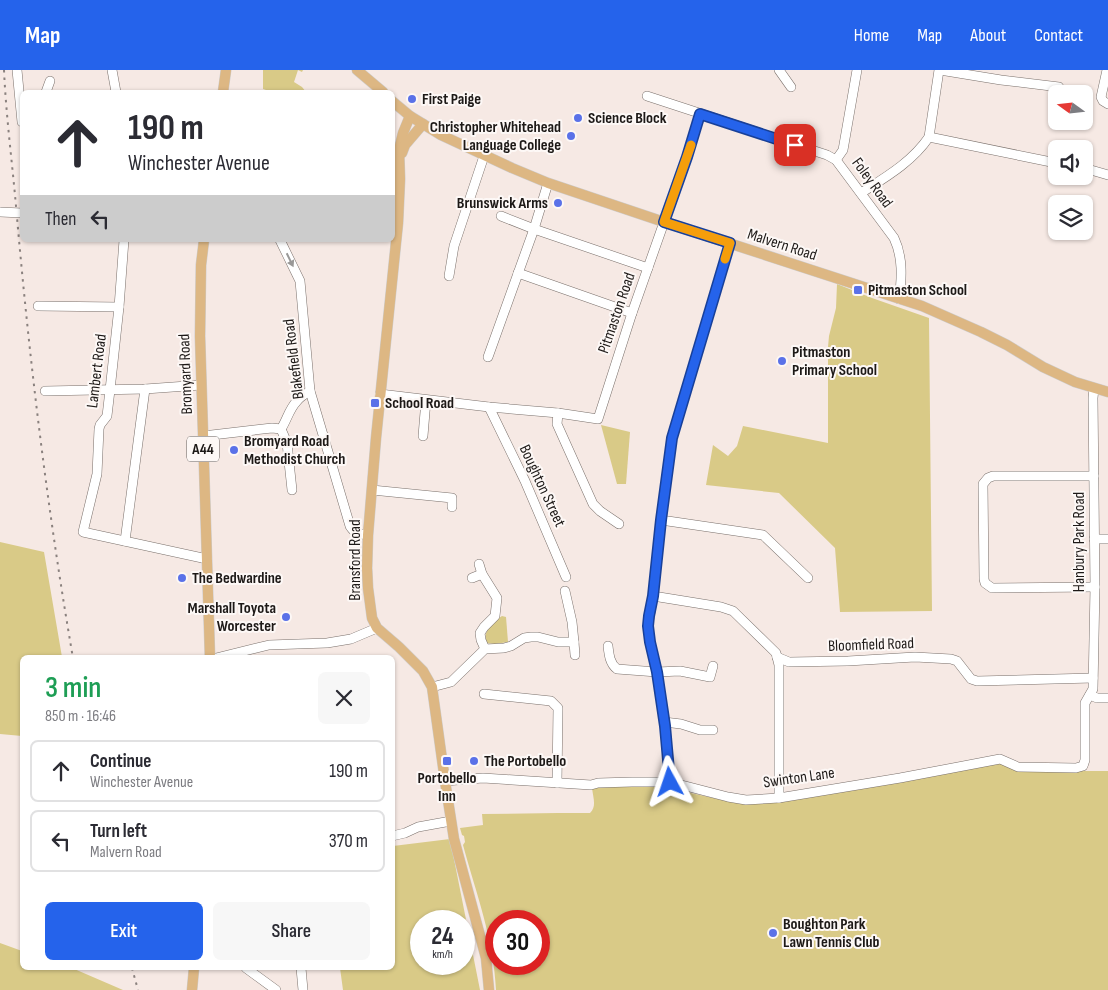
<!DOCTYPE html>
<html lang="en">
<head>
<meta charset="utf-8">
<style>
  body { margin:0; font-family:"Sofia Sans Condensed",sans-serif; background:#f7f7f7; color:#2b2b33; height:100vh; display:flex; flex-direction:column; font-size:19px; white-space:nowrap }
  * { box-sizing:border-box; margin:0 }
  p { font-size:16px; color:#7c7c81 }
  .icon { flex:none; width:28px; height:28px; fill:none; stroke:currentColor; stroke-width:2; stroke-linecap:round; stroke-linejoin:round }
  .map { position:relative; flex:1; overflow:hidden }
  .details { position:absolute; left:20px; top:585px; width:375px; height:315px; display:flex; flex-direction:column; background:#fff; border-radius:8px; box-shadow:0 1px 4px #0004 }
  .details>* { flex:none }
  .guide { position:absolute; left:20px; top:20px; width:375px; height:152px; border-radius:8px; box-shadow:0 1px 4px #0004; background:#fff; color:#2b2b33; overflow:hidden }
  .needle { width:32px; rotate:285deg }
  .buttons { position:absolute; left:1048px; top:15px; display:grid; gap:10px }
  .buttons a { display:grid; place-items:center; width:45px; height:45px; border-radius:8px; background:#fff; box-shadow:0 1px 4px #0004; font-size:25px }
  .speed { position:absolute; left:410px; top:840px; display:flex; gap:10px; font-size:25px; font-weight:700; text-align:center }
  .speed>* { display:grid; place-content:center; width:65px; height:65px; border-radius:50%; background:#fff; box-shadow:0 1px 4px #0004; line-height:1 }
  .speed small { font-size:12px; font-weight:400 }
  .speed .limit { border:8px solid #d22; background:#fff; color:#111 }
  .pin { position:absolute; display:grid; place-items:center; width:42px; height:42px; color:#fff; margin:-21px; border-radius:10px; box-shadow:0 2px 8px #0006 }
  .me { position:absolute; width:55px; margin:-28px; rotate:355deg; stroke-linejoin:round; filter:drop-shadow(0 0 4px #0008) }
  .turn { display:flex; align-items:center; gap:18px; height:105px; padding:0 25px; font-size:22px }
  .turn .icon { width:65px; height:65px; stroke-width:2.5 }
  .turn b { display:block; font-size:35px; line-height:42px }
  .then { display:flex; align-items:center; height:48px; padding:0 25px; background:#0003; gap:10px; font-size:19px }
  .round { display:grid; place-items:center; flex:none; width:52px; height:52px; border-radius:8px; background:#f7f7f7 }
  .head { display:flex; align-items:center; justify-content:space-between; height:85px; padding:0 25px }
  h1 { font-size:30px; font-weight:600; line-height:38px; color:#1e9e55 }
  .action { display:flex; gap:10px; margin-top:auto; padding:10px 25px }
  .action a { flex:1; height:58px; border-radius:8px; background:#2563eb; color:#fff; font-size:20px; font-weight:600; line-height:58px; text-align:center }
  .action a+a { background:#f7f7f7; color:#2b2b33 }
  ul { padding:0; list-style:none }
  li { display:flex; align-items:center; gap:15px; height:62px; margin:0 10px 8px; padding:0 15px; border:2px solid #e1e1e2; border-radius:8px }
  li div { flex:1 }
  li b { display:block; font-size:19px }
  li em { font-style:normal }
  header { display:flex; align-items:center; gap:30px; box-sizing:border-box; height:70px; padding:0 25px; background:#2563eb; color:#fff }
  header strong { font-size:24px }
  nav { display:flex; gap:28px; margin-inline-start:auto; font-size:18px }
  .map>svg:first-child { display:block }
  .green { fill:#d9ca87; fill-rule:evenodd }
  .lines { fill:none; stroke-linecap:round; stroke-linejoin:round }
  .minor-casing { stroke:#7a706b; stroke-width:10 }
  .major-casing { stroke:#cdcccc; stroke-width:11 }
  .minor { stroke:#fff; stroke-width:9 }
  .major { stroke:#ddb783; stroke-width:10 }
  .rail { stroke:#8a817e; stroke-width:2; stroke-dasharray:2.5 5; stroke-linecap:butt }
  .minor-bridge-casing { stroke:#7a706b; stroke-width:10; stroke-linecap:butt }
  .minor-bridge { stroke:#fff; stroke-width:9 }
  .oneway { fill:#999897 }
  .route-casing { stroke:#184099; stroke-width:12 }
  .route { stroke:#2563eb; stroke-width:9 }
  .slow { stroke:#f59e0b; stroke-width:9 }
  .poi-dot { fill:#5a71e8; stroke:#fdf8f6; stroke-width:2 }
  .labels { text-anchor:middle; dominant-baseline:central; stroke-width:4; stroke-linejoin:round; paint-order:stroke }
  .shield { fill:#fdf8f6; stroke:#605c5a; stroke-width:1 }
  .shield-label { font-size:15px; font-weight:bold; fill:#1d1917 }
  .poi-label { font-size:16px; font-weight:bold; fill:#1d1917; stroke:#fdf8f6; text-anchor:start }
  .street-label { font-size:16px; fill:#1d1917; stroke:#fdf8f6 }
</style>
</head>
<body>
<header>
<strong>Map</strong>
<nav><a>Home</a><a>Map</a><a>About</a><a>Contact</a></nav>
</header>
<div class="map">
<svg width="1108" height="920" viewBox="0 0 1108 920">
  <rect width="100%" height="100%" fill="#f6e9e4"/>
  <g class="green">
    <polygon points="263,0 303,0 302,2 298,0 294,12 302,17 306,22 272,22 263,19"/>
    <polygon points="837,214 872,228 929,248 932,541 840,542 835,478 779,423 706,415 713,375 728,386 737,376 743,356 828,373 828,277 829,266 836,238"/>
    <polygon points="601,355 630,362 626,414 617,414"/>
    <polygon points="0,472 44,482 62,587 22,588 22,666 0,664"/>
    <path d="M 502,546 L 506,547 L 508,572 L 495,574 L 486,573 C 483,560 492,553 502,546 Z"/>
    <path d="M 1001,693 L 1018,701 L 1108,701 L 1108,920 L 496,920 C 494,870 476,823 463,775 L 465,772 L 464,766 L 462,765 L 460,758 L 483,755 L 482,744 L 558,743 L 590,743 C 597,737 593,727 592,718 L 632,715 L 668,718 L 727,731 L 748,733 L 766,733 L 806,728 L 825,724 ZM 496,851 L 539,851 L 539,894 L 496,894 Z"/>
    <path d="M 450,769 L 480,920 L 343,920 L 340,898 L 392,898 L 393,776 ZM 421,851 L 464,851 L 464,894 L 421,894 Z"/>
    <polygon points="0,873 22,881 22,898 72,898 123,920 0,920"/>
  </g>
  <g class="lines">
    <defs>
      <g id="minor">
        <polyline points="17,0 22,52"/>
        <polyline points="112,0 116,22"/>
        <polyline points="779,0 791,17"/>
        <polyline points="940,0 1001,10 1059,17"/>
        <polyline points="1107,0 1101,27 1103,31 1108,34"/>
        <polyline points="46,22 50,11"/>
        <path d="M 647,26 L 827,85 L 836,90 L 894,168 C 903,187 902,208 899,229"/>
        <polyline points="929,67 1056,93"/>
        <polyline points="836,90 843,80 857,0"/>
        <polyline points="1084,98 1108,105"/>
        <path d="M 861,123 C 886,107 912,92 929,67 L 939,0"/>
        <polyline points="501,146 534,159 648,198"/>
        <polyline points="124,170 119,237 110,320 107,346 100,355 99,359 97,404 83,462 207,489"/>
        <path d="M 280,170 L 300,211 L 310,321 L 350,456 C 355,464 359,464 368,465"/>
        <polyline points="518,203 632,243"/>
        <polyline points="449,206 454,176 484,86"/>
        <polyline points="38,236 119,237"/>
        <polyline points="488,287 534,159 548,113"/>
        <polyline points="45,321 145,319 201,315"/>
        <polyline points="380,324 489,337 558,343 598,349 632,243 687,87 700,44"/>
        <polyline points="489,337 525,411 566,507"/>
        <polyline points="558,343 557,354 593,434 600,441 619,454"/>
        <polyline points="281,359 287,373 292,420"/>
        <path d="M 203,366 L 272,358 L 281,359 C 287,350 289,339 297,331 C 300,327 305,324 310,321"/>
        <polyline points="423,366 426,330"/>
        <polyline points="1094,406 993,406 988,408 983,414 984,509 985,513 992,518 1095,517"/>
        <polyline points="372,420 452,428 452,437"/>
        <polyline points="661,450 763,465 808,508"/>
        <polyline points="1094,469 1108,469"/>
        <polyline points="125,471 145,319"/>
        <polyline points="479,494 482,504 497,528 495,546 484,557 480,563 481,570 485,579"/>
        <polyline points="472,508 482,504"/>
        <polyline points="653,526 721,537 733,541 776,583 779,595 779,728"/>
        <polyline points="574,572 575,585"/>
        <path d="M 608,576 C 609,585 610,594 617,599 L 657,602 L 680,601 L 710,607 L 713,596"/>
        <polyline points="777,587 789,592 848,591 915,587 951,589 957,591 971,609 977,611 1093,608"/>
        <polyline points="216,588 269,575 327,573 351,569 377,558"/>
        <polyline points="432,617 451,612 485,579 504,578 511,576 524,568 531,567 538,567 558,572 574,572 572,552 565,521"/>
        <polyline points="484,624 551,631 558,638 557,713"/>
        <polyline points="1090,625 1097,628 1108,628"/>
        <polyline points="664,652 681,654 700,660 713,660"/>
        <polyline points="445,711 483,708 591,715 598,713 632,712 670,712 728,727 746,730 779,728 900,708 1000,689 1018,697 1076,698 1083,696 1085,690 1085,633 1093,619 1095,517 1093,328 1094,318"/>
        <polyline points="670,712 664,648 657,602 650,572 648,556 653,526 661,450 672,368 730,173"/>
        <polyline points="392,766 405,763 418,757 451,751"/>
        <polyline points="246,898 276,920"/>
        <polyline points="301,898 303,920"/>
      </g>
      <g id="major">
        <polyline points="357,0 383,22"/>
        <polyline points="223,22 226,0"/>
        <polyline points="392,31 410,46 441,65 512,98 548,113 664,152 922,236 981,262 1007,275 1043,297 1075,312 1108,322"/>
        <polyline points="410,46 403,63 399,80 400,109 398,153 376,368 368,465 367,498 368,518 372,548 377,558 399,577 423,601 432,617 445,711 454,769 486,888 489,920"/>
        <polyline points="402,83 405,75 423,54"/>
        <polyline points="204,170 201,195 200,266 210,588"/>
        <polyline points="192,920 194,898"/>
      </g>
    </defs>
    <use href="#minor" class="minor-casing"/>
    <use href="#major" class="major-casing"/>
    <use href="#minor" class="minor"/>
    <use href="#major" class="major"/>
    <g class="rail">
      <path d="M 4,0 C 6,45 12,91 16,136 C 29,287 47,438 73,588"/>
      <polyline points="132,898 138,920"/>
    </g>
    <defs>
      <polyline id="minor-bridge" points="0,142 22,143"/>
    </defs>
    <use href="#minor-bridge" class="minor-bridge-casing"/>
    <use href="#minor-bridge" class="minor-bridge"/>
  </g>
  <defs><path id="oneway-solid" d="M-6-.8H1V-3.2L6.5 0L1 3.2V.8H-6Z" transform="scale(1.25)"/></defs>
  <use class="oneway" href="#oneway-solid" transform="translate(290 190) rotate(64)"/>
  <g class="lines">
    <defs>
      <polyline id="route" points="670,712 665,656 657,602 650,572 648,556 649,546 653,526 661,450 672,368 730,173 664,152 687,87 700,44 795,75"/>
    </defs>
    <use href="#route" class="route-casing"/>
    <use href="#route" class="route"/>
    <polyline class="slow" points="691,75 664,152 730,173 725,189"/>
  </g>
  <g class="poi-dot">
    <circle cx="412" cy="29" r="5"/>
    <circle cx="578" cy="48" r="5"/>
    <circle cx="571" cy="66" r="5"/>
    <circle cx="558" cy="133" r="5"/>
    <rect x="853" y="215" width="10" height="10" rx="2.5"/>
    <circle cx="782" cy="291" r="5"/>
    <rect x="370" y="328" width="10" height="10" rx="2.5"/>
    <circle cx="234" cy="380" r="5"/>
    <circle cx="182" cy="508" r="5"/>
    <circle cx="286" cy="547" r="5"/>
    <rect x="442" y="686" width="10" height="10" rx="2.5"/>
    <circle cx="474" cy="691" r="5"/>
    <circle cx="773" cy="863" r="5"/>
  </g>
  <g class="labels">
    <rect class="shield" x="187" y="366.5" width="32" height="25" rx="4"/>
    <g class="shield-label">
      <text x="203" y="379">A44</text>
    </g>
    <g class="poi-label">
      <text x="422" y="29">First Paige</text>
      <text x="588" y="48">Science Block</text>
      <text x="561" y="57" text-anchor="end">Christopher Whitehead<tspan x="561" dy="18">Language College</tspan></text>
      <text x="548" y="133" text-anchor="end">Brunswick Arms</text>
      <text x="868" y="220">Pitmaston School</text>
      <text x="792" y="282">Pitmaston<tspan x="792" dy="18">Primary School</tspan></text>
      <text x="385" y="333">School Road</text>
      <text x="244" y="371">Bromyard Road<tspan x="244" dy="18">Methodist Church</tspan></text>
      <text x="192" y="508">The Bedwardine</text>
      <text x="276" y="538" text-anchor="end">Marshall Toyota<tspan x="276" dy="18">Worcester</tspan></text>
      <text x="484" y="691">The Portobello</text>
      <text x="447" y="708" text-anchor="middle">Portobello<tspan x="447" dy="18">Inn</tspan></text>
      <text x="783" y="854">Boughton Park<tspan x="783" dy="18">Lawn Tennis Club</tspan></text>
    </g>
    <g class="street-label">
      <text transform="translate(872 113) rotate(54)">Foley Road</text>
      <text transform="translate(782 175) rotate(18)">Malvern Road</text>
      <text transform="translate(617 243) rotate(-71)">Pitmaston Road</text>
      <text transform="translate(294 289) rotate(-97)">Blakefield Road</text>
      <text transform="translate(97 301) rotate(-83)">Lambert Road</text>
      <text transform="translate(186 304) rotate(-92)">Bromyard Road</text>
      <text transform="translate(542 416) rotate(65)">Boughton Street</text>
      <text transform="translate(1079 472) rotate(-90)">Hanbury Park Road</text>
      <text transform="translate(355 490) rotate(-90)">Bransford Road</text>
      <text transform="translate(871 575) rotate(-2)">Bloomfield Road</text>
      <text transform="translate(799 708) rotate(-8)">Swinton Lane</text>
    </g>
  </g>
</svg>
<div class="buttons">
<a><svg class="needle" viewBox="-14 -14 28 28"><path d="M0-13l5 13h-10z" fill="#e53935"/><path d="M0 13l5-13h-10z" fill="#7c7c81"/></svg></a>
<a><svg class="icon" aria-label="sound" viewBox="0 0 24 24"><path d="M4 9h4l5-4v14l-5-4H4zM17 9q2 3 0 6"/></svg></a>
<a><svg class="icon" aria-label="layers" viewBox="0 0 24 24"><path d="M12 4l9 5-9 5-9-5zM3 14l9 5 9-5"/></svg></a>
</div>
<div class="speed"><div>24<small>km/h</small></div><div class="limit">30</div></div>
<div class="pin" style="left:795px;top:75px;background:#d93025"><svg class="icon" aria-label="arrive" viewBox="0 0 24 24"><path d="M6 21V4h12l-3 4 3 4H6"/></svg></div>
<svg class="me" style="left:670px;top:712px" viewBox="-20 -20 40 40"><path d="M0-17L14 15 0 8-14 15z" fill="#2563eb" stroke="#fff" stroke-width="4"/></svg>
<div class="guide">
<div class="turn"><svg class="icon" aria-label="ahead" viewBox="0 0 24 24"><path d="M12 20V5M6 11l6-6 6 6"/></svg><div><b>190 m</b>Winchester Avenue</div></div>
<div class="then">Then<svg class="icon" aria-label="left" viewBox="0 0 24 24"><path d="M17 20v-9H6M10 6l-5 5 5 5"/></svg></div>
</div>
<section class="details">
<div class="head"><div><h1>3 min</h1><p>850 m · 16:46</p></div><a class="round"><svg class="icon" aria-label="close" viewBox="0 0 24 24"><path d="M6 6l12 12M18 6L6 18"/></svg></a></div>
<ul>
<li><svg class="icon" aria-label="ahead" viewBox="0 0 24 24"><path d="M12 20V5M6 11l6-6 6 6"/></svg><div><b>Continue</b><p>Winchester Avenue</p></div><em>190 m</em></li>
<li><svg class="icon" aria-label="left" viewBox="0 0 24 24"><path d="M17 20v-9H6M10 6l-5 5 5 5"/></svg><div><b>Turn left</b><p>Malvern Road</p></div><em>370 m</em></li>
</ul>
<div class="action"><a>Exit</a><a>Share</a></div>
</section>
</div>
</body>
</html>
